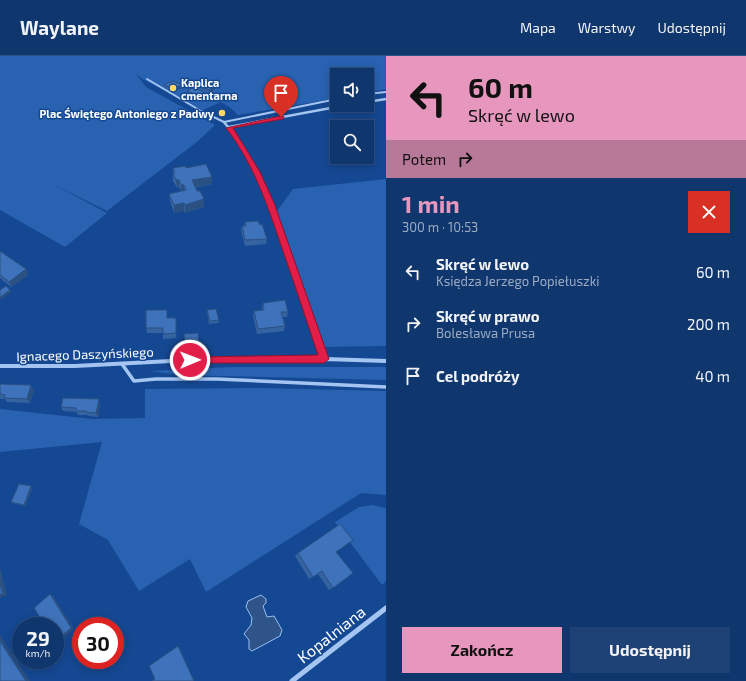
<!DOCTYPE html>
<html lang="pl">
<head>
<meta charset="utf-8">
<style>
  body { margin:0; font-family:"Exo 2",sans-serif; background:#1e4176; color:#f1f3f6; height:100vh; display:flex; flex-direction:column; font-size:15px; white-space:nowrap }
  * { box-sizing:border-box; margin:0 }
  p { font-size:13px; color:#9cabc2 }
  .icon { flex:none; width:22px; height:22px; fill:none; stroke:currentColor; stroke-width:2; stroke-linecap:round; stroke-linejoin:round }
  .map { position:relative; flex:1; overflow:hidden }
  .sheet { display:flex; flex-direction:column; background:#10366e; width:360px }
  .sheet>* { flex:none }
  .top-card { background:#e797bd; color:#111; overflow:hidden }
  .fabs { position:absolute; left:330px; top:12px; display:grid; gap:8px }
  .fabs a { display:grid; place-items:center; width:44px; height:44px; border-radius:0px; background:#10366e; box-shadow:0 2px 10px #0003,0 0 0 1px #305081; font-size:20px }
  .speed { position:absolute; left:12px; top:561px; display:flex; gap:8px; font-size:20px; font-weight:700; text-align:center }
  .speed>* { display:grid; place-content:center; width:52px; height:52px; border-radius:50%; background:#10366e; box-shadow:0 2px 10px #0003,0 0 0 1px #305081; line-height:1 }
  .speed small { font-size:10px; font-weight:400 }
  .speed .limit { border:6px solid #d22; background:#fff; color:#111 }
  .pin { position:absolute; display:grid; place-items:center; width:34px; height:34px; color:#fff; margin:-41px -17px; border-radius:50% 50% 50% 0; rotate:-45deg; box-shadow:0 0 4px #0007 }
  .pin .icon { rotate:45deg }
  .me { position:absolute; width:44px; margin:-22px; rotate:89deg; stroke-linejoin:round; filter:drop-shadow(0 0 3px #0008) }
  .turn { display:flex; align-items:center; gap:14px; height:84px; padding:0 16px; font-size:18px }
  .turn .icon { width:52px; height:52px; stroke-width:2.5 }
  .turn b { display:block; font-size:28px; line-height:34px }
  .then { display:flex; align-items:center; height:38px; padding:0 16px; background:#0003; gap:8px; font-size:15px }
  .round { display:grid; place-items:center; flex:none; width:42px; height:42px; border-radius:0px; background:#1e4176 }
  .head { display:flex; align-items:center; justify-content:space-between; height:68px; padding:0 16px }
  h1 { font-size:24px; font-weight:700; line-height:30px; color:#e797bd }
  .cta { display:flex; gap:8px; margin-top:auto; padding:8px 16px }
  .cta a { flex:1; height:46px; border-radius:0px; background:#e797bd; color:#111; font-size:16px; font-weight:700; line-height:46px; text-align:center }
  .cta a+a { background:#1e4176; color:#f1f3f6 }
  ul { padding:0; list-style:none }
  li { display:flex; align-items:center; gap:12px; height:52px; padding:0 16px }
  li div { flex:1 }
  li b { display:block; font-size:15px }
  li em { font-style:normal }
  header { display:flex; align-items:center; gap:24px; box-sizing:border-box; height:56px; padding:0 20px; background:#10366e; border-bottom:1px solid #305081 }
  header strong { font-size:19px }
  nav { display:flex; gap:22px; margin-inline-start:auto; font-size:14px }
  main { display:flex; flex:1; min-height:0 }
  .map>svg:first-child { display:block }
  .green { fill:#2862b1 }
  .water { fill:#2e548a; stroke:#96bff4 }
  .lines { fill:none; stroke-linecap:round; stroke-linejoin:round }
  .service { stroke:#a4c4f1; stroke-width:2 }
  .pedestrian-far1 { stroke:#a4c4f1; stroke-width:2 }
  .pedestrian { stroke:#a4c4f1; stroke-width:3.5 }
  .minor-far3 { stroke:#a4c4f1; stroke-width:2.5 }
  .minor-far2 { stroke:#a4c4f1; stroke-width:3 }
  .minor-far1 { stroke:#a4c4f1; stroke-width:4 }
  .minor { stroke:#a4c4f1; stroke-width:5 }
  .wall { fill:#3562a0 }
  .shaded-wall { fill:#2b5082 }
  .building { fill:#3e72ba; stroke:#2b5082 }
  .route { fill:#e11d48; stroke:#92132f }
  .poi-dot { fill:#ffd764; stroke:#154892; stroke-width:1.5 }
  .labels { text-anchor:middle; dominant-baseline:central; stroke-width:3; stroke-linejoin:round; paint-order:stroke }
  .far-poi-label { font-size:11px; font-weight:bold; fill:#fff; stroke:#154892; text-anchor:start }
  .street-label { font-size:13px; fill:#fff; stroke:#154892 }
  .near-street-label { font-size:16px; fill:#fff; stroke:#154892 }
</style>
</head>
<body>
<header>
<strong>Waylane</strong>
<nav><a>Mapa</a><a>Warstwy</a><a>Udostępnij</a></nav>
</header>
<main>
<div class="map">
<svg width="386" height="625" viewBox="0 0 386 625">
  <rect width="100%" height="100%" fill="#154892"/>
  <g class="green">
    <polygon points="0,0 386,0 386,33 367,37 367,19 337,19 337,42 238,59 231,52 221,46 203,54 144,24 136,18 146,31 215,69 198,85 107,155 51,127 107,157 65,191 0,154"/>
    <polygon points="386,123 386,290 325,291 277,155 293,133"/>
    <polygon points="232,311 386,311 386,324 179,319 151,315"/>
    <polygon points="262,332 386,335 386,439 361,437 206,536 190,503 139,535 108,484 79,468 102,386 0,396 0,353 92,363 145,362 145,333"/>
    <polygon points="372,449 386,452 386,525 382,529 335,466 359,451"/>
  </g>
  <polygon class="water" points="261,539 266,543 266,547 263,550 267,561 274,560 282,574 280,580 252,595 249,593 249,584 244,578 251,569 252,562 246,551 248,545"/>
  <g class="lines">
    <polyline class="service" points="147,23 201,55 224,66"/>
    <g class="pedestrian-far1">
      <polyline points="367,38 386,36"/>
      <polyline points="224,66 337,43"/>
    </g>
    <polyline class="pedestrian" points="122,308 134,325 156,323 217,323 386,331"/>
    <g class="minor-far3">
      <polyline points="367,46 386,43"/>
      <polyline points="224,66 238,84 251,105"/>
      <polyline points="229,71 347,49"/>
    </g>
    <polyline class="minor-far2" points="250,104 271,147 302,238"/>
    <g class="minor-far1">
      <polyline points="302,237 324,303"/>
      <polyline points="0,310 75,310 190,304 324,303 386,305"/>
    </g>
    <polyline class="minor" points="292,625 386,552"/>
  </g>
  <g class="wall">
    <polygon points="164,29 182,32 173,36 164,31"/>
    <polygon points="200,30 214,34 209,37 200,33"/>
    <polygon points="187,35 205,39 198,43 187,38"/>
    <polygon points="173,112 186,112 212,121 212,128 195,132 204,151 185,157 184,155 174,157 170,145 169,138 181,135 179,131 177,132 173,125"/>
    <polygon points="245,166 260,169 267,183 266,188 245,190 241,175 242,170 244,170"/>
    <polygon points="0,195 26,213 28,219 11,231 0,222"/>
    <polygon points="263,247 288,256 287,261 283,261 285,270 284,275 257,278 253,260 254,255 262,254 262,252"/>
    <polygon points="207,254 219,264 218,267 209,268 207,256"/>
    <polygon points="168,262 176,262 176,282 163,283 163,277 147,277 146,272"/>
    <polygon points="184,278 199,287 199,289 185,290"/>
    <polygon points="0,328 34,334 30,347 7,346 5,343 0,343"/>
    <polygon points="100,347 98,361 88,360 88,359 78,359 76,356 63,355 61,351"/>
    <polygon points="31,430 33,431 25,450 12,447 11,446"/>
    <polygon points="336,496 333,532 329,534 318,518 309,523 295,500 298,497"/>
  </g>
  <g class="shaded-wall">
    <polygon points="182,29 182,32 173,36 173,33"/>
    <polygon points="214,31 214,34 209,37 209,34"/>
    <polygon points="205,37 205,39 198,43 198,40"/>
    <polygon points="212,121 212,128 192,132 192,124"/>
    <polygon points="176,124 179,124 179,131 177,132"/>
    <rect x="181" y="129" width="3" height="8"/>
    <polygon points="204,143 204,151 185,157 185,149"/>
    <polygon points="184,147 184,155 174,157 174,149"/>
    <polygon points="26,213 28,219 11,231 9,226"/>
    <polygon points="10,234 11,236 0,244 0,241"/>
    <polygon points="31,329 34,334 30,347 27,343"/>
    <polygon points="99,343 100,347 98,361 96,357"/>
    <polygon points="31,430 33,431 25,450 24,449"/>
    <polygon points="0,512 7,539 0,542"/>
    <polygon points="50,538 53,540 74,573 58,587 55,587"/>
    <polygon points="0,579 30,625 26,625 0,585"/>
  </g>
  <g class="building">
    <polygon points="173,25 182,29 173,33 164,29"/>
    <polygon points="205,27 214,31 209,34 200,30"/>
    <polygon points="194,31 205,37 198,40 187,35"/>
    <polygon points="206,108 212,121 192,124 197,135 200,135 204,143 185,149 184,147 174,149 169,138 186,134 184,129 181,129 179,124 176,124 173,117 175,116 173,112 185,110 186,112"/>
    <polygon points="258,165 260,169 262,168 267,183 245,184 242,170 246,170 245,166"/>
    <polygon points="0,195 26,213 9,226 0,219"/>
    <polygon points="6,230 10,234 0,241 0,234"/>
    <polygon points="285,244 288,256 281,256 285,270 258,273 254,255 264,254 263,247"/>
    <polygon points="216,253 219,264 210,265 207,254"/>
    <polygon points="146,254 167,254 167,262 176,262 176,277 163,278 163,272 146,272"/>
    <polygon points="198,277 199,287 185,288 184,278"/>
    <polygon points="0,328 31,329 27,343 4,342 5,339 0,338"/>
    <polygon points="63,342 99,343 96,357 86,356 86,355 76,355 76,352 61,351"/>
    <polygon points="19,428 31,430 24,449 11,446"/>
    <polygon points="340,468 353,484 336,496 353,517 333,532 322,515 313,521 298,497"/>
    <polygon points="0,526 3,537 0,539"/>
    <polygon points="50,538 71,572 55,586 55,570 45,570 34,552"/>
    <polygon points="0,585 26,625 0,625"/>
    <polygon points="178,590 194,625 152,625 155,623 149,610"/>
  </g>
  <path class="route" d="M 281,60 L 284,61 L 283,63 L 233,72 L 260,116 L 274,147 L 329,303 L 324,307 L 186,307 L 185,304 L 190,301 L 318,299 C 307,266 296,232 284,198 C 269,154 255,109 226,72 Z"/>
  <g class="poi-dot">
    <circle cx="173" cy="32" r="4"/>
    <circle cx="222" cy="57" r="4"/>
  </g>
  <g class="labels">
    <g class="far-poi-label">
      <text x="181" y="26">Kaplica<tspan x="181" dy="13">cmentarna</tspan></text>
      <text x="214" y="57" text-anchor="end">Plac Świętego Antoniego z Padwy</text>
    </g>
    <g class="street-label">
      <text transform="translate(85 298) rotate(-2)">Ignacego Daszyńskiego</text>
    </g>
    <g class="near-street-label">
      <text transform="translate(331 578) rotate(-38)">Kopalniana</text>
    </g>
  </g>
</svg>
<div class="fabs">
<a><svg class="icon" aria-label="sound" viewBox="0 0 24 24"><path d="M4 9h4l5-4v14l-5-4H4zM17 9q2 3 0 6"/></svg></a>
<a><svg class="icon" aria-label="search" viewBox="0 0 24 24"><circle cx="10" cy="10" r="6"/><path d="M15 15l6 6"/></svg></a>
</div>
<div class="speed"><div>29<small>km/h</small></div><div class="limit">30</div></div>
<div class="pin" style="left:281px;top:61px;background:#d93025"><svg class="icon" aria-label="arrive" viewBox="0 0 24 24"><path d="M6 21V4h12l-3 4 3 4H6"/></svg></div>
<svg class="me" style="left:190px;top:304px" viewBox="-20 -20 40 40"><circle r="17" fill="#e11d48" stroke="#fff" stroke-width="3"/><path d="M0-11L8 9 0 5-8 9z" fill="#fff"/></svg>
</div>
<section class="sheet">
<div class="top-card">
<div class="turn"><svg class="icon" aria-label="left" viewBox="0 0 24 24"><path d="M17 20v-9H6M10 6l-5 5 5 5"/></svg><div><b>60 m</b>Skręć w lewo</div></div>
<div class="then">Potem<svg class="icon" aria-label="right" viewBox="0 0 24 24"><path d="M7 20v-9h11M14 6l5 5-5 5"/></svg></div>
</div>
<div class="head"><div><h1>1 min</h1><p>300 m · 10:53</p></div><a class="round" style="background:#d93025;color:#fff"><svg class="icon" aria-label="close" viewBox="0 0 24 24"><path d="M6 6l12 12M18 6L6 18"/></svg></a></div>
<ul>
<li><svg class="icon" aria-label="left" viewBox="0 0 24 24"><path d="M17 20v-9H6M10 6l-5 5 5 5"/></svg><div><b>Skręć w lewo</b><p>Księdza Jerzego Popiełuszki</p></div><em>60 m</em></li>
<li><svg class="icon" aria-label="right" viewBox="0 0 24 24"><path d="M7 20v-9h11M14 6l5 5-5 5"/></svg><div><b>Skręć w prawo</b><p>Bolesława Prusa</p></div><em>200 m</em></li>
<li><svg class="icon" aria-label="arrive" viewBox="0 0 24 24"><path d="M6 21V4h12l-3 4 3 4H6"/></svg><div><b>Cel podróży</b></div><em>40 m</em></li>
</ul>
<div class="cta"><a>Zakończ</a><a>Udostępnij</a></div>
</section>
</main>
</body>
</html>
